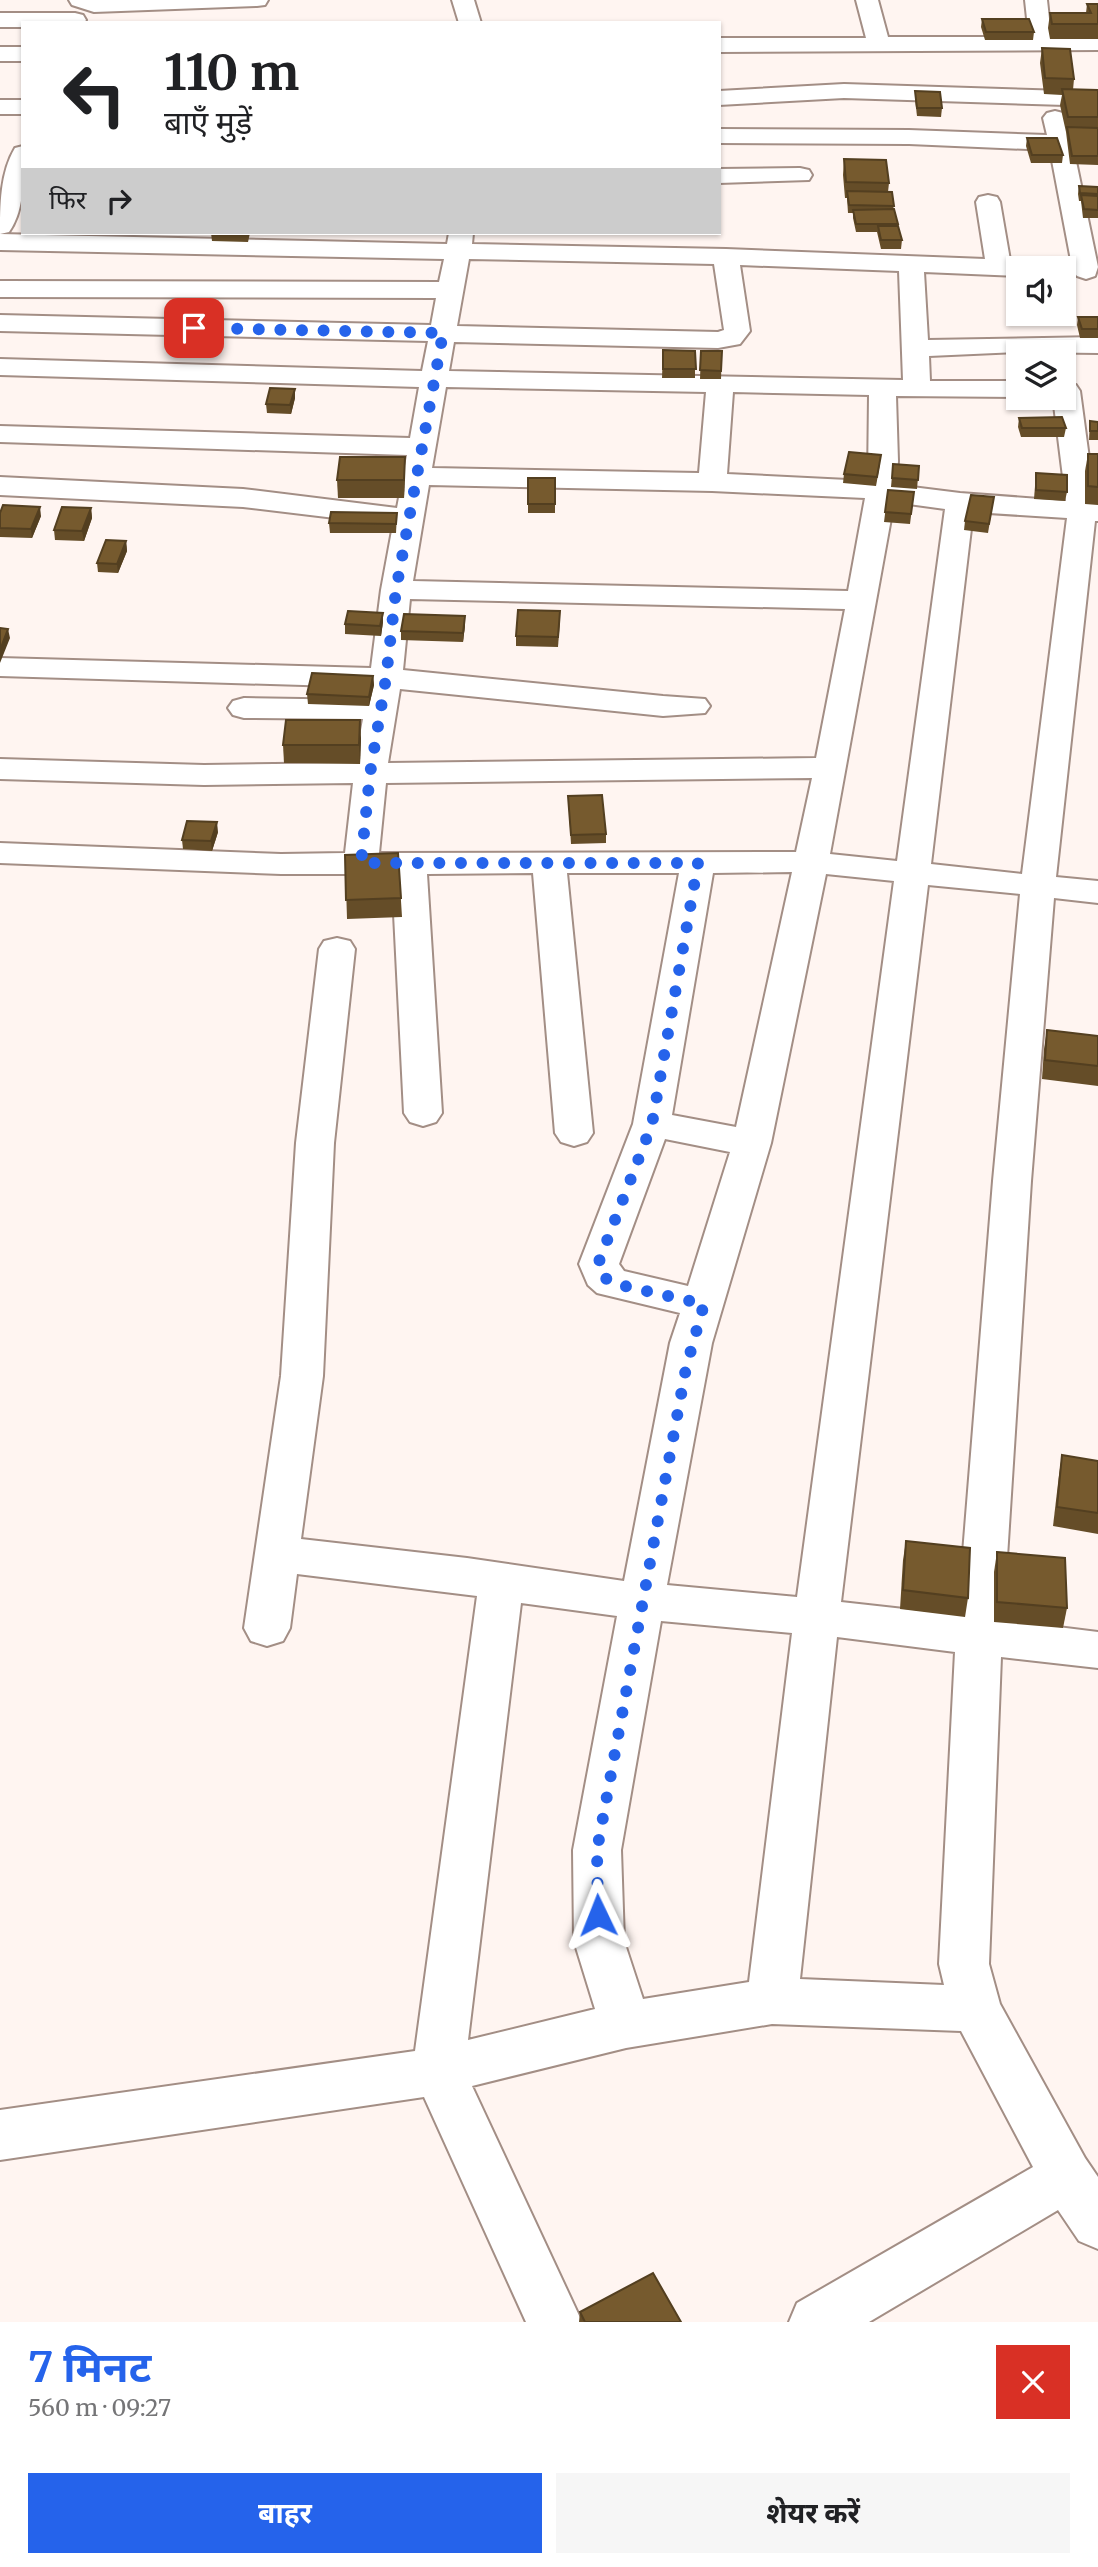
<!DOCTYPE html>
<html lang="hi">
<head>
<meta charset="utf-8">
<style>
  body { margin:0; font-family:Merriweather,"Noto Sans Devanagari",serif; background:#f6f6f6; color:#202124; height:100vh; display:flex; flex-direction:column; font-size:26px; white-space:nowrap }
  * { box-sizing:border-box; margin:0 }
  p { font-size:23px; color:#757577 }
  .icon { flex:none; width:38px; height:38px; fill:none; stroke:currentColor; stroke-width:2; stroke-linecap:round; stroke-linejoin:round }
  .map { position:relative; height:2322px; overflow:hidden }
  .sheet { display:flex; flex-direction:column; background:#fff; flex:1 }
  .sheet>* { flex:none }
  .banner { position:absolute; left:21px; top:21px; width:700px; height:214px; border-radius:0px; box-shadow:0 2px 5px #0004; background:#fff; color:#202124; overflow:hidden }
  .buttons { position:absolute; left:1006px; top:256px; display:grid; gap:14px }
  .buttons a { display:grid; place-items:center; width:70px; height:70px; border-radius:0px; background:#fff; box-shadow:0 2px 5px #0004; font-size:35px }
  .pin { position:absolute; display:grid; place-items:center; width:60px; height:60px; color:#fff; margin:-30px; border-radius:14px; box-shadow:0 4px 10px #0006 }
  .me { position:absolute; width:77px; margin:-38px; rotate:358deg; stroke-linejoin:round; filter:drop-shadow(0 0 5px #0008) }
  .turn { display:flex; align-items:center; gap:24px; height:147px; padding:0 28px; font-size:32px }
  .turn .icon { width:91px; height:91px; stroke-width:2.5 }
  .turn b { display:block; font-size:49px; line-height:60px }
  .then { display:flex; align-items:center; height:66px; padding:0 28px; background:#0003; gap:14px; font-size:26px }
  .round { display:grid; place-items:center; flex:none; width:74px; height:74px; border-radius:0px; background:#f6f6f6 }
  .head { display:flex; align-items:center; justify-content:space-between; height:119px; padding:0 28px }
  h1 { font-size:42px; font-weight:700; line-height:52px; color:#2563eb }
  .button { display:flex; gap:14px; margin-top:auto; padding:14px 28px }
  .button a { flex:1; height:80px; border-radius:0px; background:#2563eb; color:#fff; font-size:28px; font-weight:700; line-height:80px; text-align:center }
  .button a+a { background:#f6f6f6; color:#202124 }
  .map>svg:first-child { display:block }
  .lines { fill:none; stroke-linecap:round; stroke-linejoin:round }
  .street-casing { stroke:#a38e85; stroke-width:4 }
  .street { fill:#fff; fill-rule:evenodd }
  .wall { fill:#654d28 }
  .shaded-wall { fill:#533f20 }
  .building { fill:#765a2e; stroke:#533f20; stroke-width:2 }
  .route { stroke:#2563eb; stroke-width:12; stroke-dasharray:0 21.6 }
</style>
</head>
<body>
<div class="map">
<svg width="1098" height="2322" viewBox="0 0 1098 2322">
  <rect width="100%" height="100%" fill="#fff5f1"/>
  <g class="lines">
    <defs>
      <g id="street">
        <polygon points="69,0 268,0 265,5 257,6 94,12 72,5"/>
        <polygon points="452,0 474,0 481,23 459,23"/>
        <polygon points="856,0 878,0 888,37 1029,37 1025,0 1047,0 1051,37 1098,36 1098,50 719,52 719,38 866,38"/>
        <polygon points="0,13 75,13 83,15 86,20 84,23 23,23 23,27 0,27"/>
        <rect x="0" y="47" width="23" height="14"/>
        <polygon points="844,84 1098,92 1098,106 844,98 719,105 719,91"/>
        <rect x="0" y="100" width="23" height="14"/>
        <polygon points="1055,111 1063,113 1067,118 1098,267 1095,276 1086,279 1077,276 1073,271 1050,150 909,144 719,143 719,129 909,130 1047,135 1043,118 1047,113"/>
        <path d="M 23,146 C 23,174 26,208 9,232 L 0,234 C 0,206 0,173 15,148 Z"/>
        <polygon points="800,168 809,170 812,175 809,180 719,183 719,169"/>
        <path d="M 988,195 L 997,197 L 1000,202 L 1010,260 L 1027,263 L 1031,268 L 1018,268 L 1018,276 L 924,272 L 928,340 L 1098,337 L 1098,353 L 1018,352 L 929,356 L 930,381 L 1018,381 L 1018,397 L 896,396 L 898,461 L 896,485 L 960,493 L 1066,501 L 1053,397 L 1064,397 L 1066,383 L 1076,385 L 1080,391 L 1095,503 L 1098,503 L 1098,521 L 1095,521 L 1056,877 L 1098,881 L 1098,903 L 1054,898 L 1031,1181 L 1003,1620 L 1098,1632 L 1098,1668 L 1001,1657 L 989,1964 L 1000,2004 L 1085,2158 L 1098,2177 L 1098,2249 L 1079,2241 L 1058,2210 L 869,2322 L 789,2322 L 797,2303 L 1033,2167 L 961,2031 L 772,2024 L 626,2048 L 472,2086 L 582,2322 L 526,2322 L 424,2097 L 0,2160 L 0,2110 L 415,2051 L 477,1596 L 297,1574 L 290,1628 L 283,1641 L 267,1646 L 251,1641 L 244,1628 L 281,1376 L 296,1143 L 319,949 L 324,941 L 337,938 L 350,941 L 355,949 L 334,1143 L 323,1376 L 301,1539 L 467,1558 L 624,1581 L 670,1343 L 680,1313 L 597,1293 L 588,1285 L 579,1264 L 633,1124 L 679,873 L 567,873 L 593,1133 L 587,1142 L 574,1146 L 561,1142 L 555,1133 L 533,873 L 427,874 L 442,1113 L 436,1122 L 423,1126 L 410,1122 L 404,1113 L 392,874 L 281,874 L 0,863 L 0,843 L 281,854 L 345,853 L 353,783 L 204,785 L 0,779 L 0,759 L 204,765 L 355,763 L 363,719 L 244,718 L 233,715 L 228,708 L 233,701 L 244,698 L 366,700 L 369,687 L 0,676 L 0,658 L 371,668 L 381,590 L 393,525 L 243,507 L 0,495 L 0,477 L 243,489 L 397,508 L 407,455 L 0,442 L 0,426 L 410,438 L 419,387 L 0,375 L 0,359 L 422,371 L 428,341 L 0,331 L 0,315 L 431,325 L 436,298 L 0,297 L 0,281 L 439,282 L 444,259 L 0,250 L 0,234 L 447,244 L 449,233 L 473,233 L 472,244 L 726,249 L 985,259 L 976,202 L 979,197 ZM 469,259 L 714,264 L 724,330 L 718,332 L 457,326 ZM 740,265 L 899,271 L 903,380 L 449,371 L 454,342 L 718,348 L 740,344 L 750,331 ZM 446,387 L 706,392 L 699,473 L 432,468 ZM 733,392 L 869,395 L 868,481 L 727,474 ZM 429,485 L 712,491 L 865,498 L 848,591 L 413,581 ZM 894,502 L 945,509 L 897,861 L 830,854 ZM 973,512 L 1067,518 L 1022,874 L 931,864 ZM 410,599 L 845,609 L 816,758 L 388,763 L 400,689 L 663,716 L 705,713 L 710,706 L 705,699 L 663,696 L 403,670 ZM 812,778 L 796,852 L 379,853 L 386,783 ZM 792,872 L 736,1127 L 672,1115 L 713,873 ZM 826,874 L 894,881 L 797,1597 L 667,1585 L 712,1343 L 771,1143 ZM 928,885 L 1020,894 L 993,1181 L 958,1615 L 841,1602 ZM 665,1139 L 730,1152 L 688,1286 L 624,1271 L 619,1264 ZM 521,1603 L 617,1616 L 573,1850 L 574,1941 L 595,2009 L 468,2040 ZM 661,1621 L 792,1633 L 749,1982 L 643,1999 L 624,1941 L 621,1850 ZM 837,1637 L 955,1652 L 939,1964 L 944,1985 L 800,1979 Z"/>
      </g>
    </defs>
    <use href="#street" class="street-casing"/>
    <use href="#street" class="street"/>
  </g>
  <g class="wall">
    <polygon points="1087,4 1098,4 1098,39 1050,39 1048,28 1050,13 1086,13"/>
    <polygon points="982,19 1034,32 1033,40 985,40 981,27"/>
    <polygon points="1042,48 1074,79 1073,90 1098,90 1098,165 1070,164 1066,132 1060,105 1062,95 1044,94 1040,63"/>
    <polygon points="915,91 942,108 941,117 917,116 915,99"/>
    <polygon points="1027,138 1063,155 1062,163 1031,163 1026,146"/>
    <polygon points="844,159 889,183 888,192 894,206 893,209 902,240 901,249 881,249 877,232 856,232 853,218 853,213 848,213 847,198 845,198 843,175"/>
    <polygon points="1079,186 1098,187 1098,218 1083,218 1081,201 1079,201 1078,194"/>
    <polygon points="211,233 250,233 248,242 212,241"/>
    <polygon points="1078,317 1098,317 1098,338 1080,338 1077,325"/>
    <polygon points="663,350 695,351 695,378 662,378"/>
    <polygon points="701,351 722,351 721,379 700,379"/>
    <polygon points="295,389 295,398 291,414 267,413 266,404"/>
    <polygon points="1019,418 1066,428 1064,437 1021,437 1018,427"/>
    <polygon points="1090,421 1098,422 1098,440 1089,440"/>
    <polygon points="1088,454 1098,454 1098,505 1085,504 1085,471"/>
    <polygon points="880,464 876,486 843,483 844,474"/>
    <polygon points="893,464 919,466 917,489 891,487"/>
    <polygon points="1036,473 1067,492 1065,501 1034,499"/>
    <polygon points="405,475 404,498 338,498 337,480"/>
    <rect x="528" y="478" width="27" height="35"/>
    <polygon points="888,490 914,492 910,524 884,522"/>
    <polygon points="994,497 988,533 964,530 965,521"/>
    <polygon points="91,508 92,518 84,541 55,540 54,530"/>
    <polygon points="0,513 41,516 32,538 0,537"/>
    <polygon points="397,513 396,533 330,533 329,523"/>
    <polygon points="126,541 127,551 118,573 98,572 97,563"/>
    <polygon points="383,613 383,622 381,636 345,634 345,624"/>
    <polygon points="465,616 465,625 463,642 401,640 401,631"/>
    <polygon points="560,621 558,647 516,646 516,636"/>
    <polygon points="373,676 374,685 369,706 308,704 307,694"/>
    <polygon points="361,738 360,764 284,763 283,745"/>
    <polygon points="568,796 606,834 606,843 571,844"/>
    <polygon points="218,832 212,851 183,849 182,840"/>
    <polygon points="398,853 402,917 347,919 345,855"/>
    <polygon points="1047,1030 1098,1036 1098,1086 1042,1079 1044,1049"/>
    <polygon points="1062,1455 1098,1461 1098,1534 1053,1526 1059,1475"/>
    <polygon points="906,1541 968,1598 965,1617 900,1609 903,1560"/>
    <polygon points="997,1552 1067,1608 1063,1628 994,1622 994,1572"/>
    <polygon points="580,2312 681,2322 579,2322"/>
  </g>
  <g class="shaded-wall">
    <polygon points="295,389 295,398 291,414 290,405"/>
    <polygon points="405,457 405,475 404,498 404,480"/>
    <polygon points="40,507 41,516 32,538 31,529"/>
    <polygon points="91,508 92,518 84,541 82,531"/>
    <polygon points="126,541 127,551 118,573 117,564"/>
    <polygon points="383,613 383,622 381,636 380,626"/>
    <polygon points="465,616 465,625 463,642 463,633"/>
    <polygon points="8,629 10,638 0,663 0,650"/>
    <polygon points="373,676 374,685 369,706 369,697"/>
    <polygon points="360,720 361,738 360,764 359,745"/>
    <polygon points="217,822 218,832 212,851 211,841"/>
  </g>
  <g class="building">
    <polygon points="1087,4 1098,4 1098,24 1052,24 1050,13 1091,13"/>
    <polygon points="982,19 1029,19 1034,32 986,32"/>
    <polygon points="1042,48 1070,49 1074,79 1045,78"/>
    <polygon points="1062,89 1098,90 1098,117 1068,117"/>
    <polygon points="915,91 940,92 942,108 917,108"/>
    <polygon points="1067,127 1098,128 1098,156 1072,156"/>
    <polygon points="1027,138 1057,138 1063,155 1032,155"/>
    <polygon points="844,159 886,160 889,183 846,182"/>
    <polygon points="1079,186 1098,187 1098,194 1080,193"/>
    <polygon points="847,191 892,192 894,206 849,205"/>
    <polygon points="1081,195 1098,196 1098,210 1084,209"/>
    <polygon points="894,209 898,224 856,224 853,210"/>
    <polygon points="878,226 898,226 902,240 881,240"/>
    <polygon points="1078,317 1098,317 1098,329 1082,329"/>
    <polygon points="663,350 695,351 696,369 663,369"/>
    <polygon points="701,351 722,351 721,371 700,370"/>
    <polygon points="270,388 295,389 290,405 266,404"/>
    <polygon points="1062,417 1066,428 1022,428 1019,418"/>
    <polygon points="1090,421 1098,422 1098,431 1090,431"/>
    <polygon points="849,452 881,455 877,477 844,474"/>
    <polygon points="1088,454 1098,454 1098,487 1088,486"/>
    <polygon points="340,457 405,457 404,480 337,480"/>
    <polygon points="893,464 919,466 918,480 892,478"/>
    <polygon points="1036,473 1067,475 1067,492 1036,490"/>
    <rect x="528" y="478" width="27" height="26"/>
    <polygon points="888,490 914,492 911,514 885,512"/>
    <polygon points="971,495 994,497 989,524 965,521"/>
    <polygon points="3,505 40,507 31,529 0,528 0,513"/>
    <polygon points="62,507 91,508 82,531 54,530"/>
    <polygon points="331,512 397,513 396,524 329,523"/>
    <polygon points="106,540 126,541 117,564 97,563"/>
    <polygon points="518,610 560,611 558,637 516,636"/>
    <polygon points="348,611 383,613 380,626 345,624"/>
    <polygon points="404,614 465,616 463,633 401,631"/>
    <polygon points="0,628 8,629 0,650"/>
    <polygon points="312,673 373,676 369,697 307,694"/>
    <polygon points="286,720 360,720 359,745 283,745"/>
    <polygon points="602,795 606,834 571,835 568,796"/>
    <polygon points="187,821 217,822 211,841 182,840"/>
    <polygon points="398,853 401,898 346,900 345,855"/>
    <polygon points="1047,1030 1098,1036 1098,1066 1045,1060"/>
    <polygon points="1062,1455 1098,1461 1098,1513 1057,1507"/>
    <polygon points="906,1541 970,1548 968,1598 903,1590"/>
    <polygon points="997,1552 1065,1558 1067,1608 997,1602"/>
    <polygon points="653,2273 681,2322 585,2322 580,2312"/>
  </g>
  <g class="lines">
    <polyline class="route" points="194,328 443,333 396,590 386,678 370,774 361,863 698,863 652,1124 598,1264 602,1275 611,1283 704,1304 686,1368 597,1850 598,1915"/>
  </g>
</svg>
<div class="buttons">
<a><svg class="icon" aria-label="sound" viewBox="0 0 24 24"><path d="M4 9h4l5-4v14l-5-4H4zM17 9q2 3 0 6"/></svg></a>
<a><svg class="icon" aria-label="layers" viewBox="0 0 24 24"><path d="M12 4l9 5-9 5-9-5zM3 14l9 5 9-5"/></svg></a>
</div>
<div class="pin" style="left:194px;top:328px;background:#d93025"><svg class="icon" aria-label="arrive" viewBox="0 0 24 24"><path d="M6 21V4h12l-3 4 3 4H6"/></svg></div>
<svg class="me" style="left:598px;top:1915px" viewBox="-20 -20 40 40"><path d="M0-17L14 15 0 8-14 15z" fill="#2563eb" stroke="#fff" stroke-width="4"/></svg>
<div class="banner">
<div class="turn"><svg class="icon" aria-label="left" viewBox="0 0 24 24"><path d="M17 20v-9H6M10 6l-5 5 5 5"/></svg><div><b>110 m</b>बाएँ मुड़ें</div></div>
<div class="then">फिर<svg class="icon" aria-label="right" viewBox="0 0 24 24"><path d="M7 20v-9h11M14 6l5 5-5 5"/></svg></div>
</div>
</div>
<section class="sheet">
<div class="head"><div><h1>7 मिनट</h1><p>560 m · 09:27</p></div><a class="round" style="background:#d93025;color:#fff"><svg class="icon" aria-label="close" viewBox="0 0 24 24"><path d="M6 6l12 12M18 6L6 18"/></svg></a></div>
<div class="button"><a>बाहर</a><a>शेयर करें</a></div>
</section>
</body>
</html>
